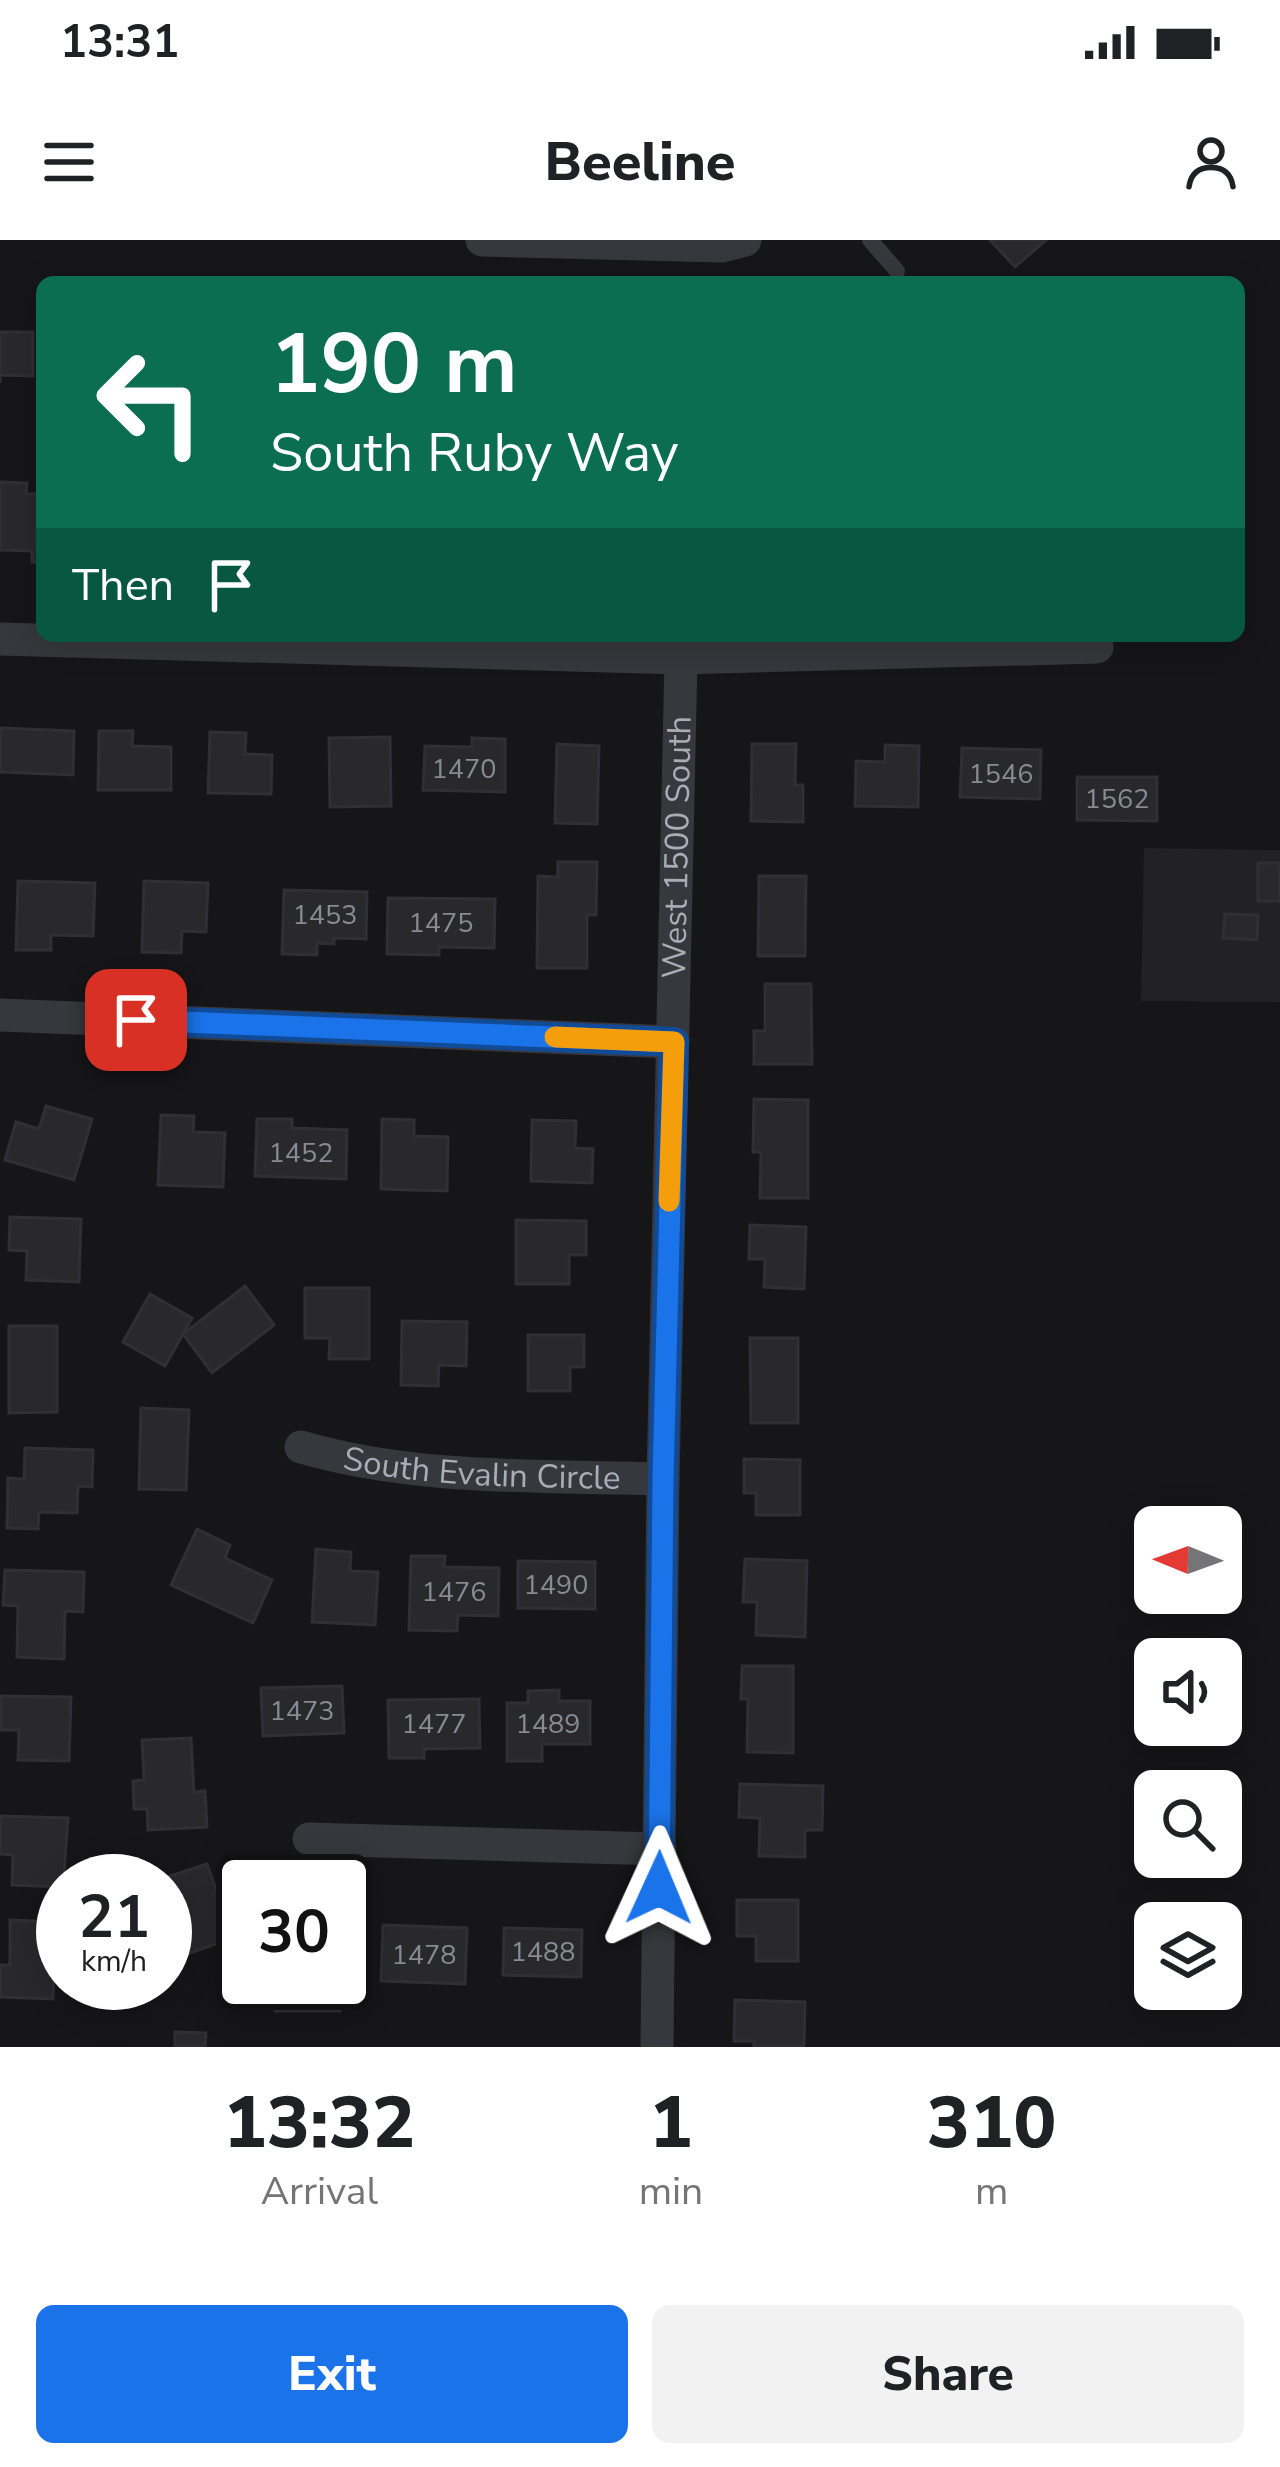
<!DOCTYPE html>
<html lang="en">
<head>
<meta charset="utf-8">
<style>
  body { margin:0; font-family:"Nunito Sans",sans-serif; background:#f2f2f2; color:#202124; height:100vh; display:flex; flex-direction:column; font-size:45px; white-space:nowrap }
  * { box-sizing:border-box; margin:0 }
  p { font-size:39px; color:#757577 }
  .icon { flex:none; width:66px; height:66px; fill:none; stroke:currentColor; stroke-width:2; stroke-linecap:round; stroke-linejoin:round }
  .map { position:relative; height:1807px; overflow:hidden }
  .sheet { display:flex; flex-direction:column; background:#fff; flex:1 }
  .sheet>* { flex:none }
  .banner { position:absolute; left:36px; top:36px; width:1209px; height:366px; border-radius:18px; box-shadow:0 6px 30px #0003; background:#0b6e4f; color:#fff; overflow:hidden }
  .needle { width:78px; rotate:271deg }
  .tools { position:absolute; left:1134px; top:1266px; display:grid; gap:24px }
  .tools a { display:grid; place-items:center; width:108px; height:108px; border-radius:18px; background:#fff; box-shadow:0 6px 30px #0003; font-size:60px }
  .speed { position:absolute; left:36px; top:1614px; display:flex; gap:24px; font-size:60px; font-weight:700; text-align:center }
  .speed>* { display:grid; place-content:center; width:156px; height:156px; border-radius:50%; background:#fff; box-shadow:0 6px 30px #0003; line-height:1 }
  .speed small { font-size:30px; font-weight:400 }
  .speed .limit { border:6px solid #111; border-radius:18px; background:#fff; color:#111 }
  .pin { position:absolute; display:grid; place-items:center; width:102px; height:102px; color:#fff; margin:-51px; border-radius:24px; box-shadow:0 6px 18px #0006 }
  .me { position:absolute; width:132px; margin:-66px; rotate:1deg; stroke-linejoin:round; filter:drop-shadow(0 0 9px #0008) }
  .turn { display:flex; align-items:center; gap:42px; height:252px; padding:0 36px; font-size:54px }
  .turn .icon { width:156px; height:156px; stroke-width:2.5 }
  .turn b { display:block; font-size:84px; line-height:102px }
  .then { display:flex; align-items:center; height:114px; padding:0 36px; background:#0003; gap:24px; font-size:45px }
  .eta { display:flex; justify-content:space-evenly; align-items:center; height:204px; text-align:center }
  .eta b { font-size:72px; font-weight:800; line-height:84px }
  .action { display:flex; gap:24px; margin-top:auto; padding:24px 36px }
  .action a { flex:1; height:138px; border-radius:18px; background:#1a73e8; color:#fff; font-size:48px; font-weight:800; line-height:138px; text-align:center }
  .action a+a { background:#f2f2f2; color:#202124 }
  .status { display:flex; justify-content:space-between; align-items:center; height:84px; padding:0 60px; background:#fff; direction:ltr }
  .status svg { height:33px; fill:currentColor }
  header { display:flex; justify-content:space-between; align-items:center; height:156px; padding:0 36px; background:#fff; font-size:54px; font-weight:800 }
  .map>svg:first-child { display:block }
  .built { fill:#222225 }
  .building { fill:#29292c; stroke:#303034; stroke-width:3 }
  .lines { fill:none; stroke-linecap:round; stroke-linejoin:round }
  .lane { stroke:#37383d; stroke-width:16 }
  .street { stroke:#37383d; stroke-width:33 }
  .route-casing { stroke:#114b97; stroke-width:30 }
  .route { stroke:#1a73e8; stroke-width:21 }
  .slow { stroke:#f59e0b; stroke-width:21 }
  .labels { text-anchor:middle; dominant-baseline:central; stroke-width:12; stroke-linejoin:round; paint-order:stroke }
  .number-label { font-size:27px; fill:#888b94 }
  .street-label { font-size:33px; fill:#a8adb8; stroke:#111113 }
</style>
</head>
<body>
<div class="status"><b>13:31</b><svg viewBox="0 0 49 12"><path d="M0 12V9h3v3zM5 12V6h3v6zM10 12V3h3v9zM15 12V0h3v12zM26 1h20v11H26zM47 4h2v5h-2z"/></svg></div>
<header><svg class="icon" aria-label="menu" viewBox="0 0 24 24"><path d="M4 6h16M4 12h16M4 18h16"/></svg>Beeline<svg class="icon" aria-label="person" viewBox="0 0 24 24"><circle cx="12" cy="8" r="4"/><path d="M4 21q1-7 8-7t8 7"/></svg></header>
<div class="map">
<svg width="1280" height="1807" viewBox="0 0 1280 1807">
  <rect width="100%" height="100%" fill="#161618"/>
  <polygon class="built" points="1144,608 1280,610 1280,762 1141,761"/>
  <g class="building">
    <polygon points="990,0 1046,0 1015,27"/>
    <polygon points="0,92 33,92 33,136 0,135 0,143"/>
    <polygon points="0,242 27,243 26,254 42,254 42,322 32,322 32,311 0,310"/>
    <polygon points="0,488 74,491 73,535 0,532"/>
    <polygon points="99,491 133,491 132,506 171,507 171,550 98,550"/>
    <polygon points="210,492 246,493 245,514 272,515 271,554 208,553"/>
    <polygon points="390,497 391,566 330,567 329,498"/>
    <polygon points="472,498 505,499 505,552 423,550 425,506 472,507"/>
    <polygon points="557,504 599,506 597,584 555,583"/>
    <polygon points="752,504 796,504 795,545 803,545 803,582 751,581"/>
    <polygon points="885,505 919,506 918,567 855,566 856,521 885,522"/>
    <polygon points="962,508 1041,510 1040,559 960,557"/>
    <polygon points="1077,537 1157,537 1157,581 1077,580"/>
    <polygon points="558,622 597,622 596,675 587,675 587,728 537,728 538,636 558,637"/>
    <rect x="1258" y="623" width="22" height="38"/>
    <polygon points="759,636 806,636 805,716 758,716"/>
    <polygon points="18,641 95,643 93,696 51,695 51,710 16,710"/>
    <polygon points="144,641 208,643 206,692 182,691 181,713 142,712"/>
    <polygon points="284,650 367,652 366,699 334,698 334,704 317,703 317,715 282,714"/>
    <polygon points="388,658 495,659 494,708 439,707 439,715 387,714"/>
    <polygon points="1225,674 1258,675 1257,700 1223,698"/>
    <polygon points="765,744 811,744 812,824 754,824 754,791 765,791"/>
    <polygon points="754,859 808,860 808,958 760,958 761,912 753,912"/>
    <polygon points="46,866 92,879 74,940 5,920 16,882 39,889"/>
    <polygon points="161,875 194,876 193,892 225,893 223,947 158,945"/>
    <polygon points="257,879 292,879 292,888 347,890 346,939 255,936"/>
    <polygon points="382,879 414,880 414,896 448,897 447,951 381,949"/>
    <polygon points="532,880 576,881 575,908 593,909 592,943 531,941"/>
    <polygon points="10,977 81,979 79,1042 26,1040 27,1011 9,1010"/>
    <polygon points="516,980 586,981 586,1015 569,1015 569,1044 516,1044"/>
    <polygon points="750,985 806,987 804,1049 764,1047 765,1019 749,1019"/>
    <polygon points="245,1046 274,1085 212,1133 183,1094"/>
    <polygon points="305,1048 369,1048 369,1119 329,1119 330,1098 305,1098"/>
    <polygon points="150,1054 192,1078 165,1126 123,1102"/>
    <polygon points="402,1081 467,1082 466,1126 439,1125 438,1146 401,1145"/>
    <polygon points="9,1086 57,1086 57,1172 9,1173"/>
    <polygon points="528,1095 584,1095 584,1127 570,1127 570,1151 528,1151"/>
    <polygon points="750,1098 798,1098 798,1183 751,1183"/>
    <polygon points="141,1168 189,1170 186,1250 139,1249"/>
    <polygon points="25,1208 93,1210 92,1247 78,1246 77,1273 39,1272 38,1289 7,1288 8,1238 24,1239"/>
    <polygon points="744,1219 800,1220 800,1275 756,1275 756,1253 744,1253"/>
    <polygon points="197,1289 230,1305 225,1318 272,1340 253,1383 171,1345"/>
    <polygon points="316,1309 351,1312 350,1331 378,1332 375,1385 312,1382"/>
    <polygon points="411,1316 445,1316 444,1327 499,1328 498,1376 458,1375 457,1391 409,1390"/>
    <polygon points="745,1319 807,1321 805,1397 756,1395 757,1362 743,1362"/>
    <polygon points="518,1321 595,1322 595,1369 518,1368"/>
    <polygon points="5,1330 84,1332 83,1372 65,1371 64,1419 17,1417 18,1366 3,1365"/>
    <polygon points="742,1426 793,1426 793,1513 747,1512 748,1459 741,1459"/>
    <polygon points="342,1446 344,1493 263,1496 261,1448"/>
    <polygon points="559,1450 559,1461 590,1461 590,1504 542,1504 542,1521 507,1521 507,1463 528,1463 528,1451"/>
    <polygon points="1,1456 71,1457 69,1521 18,1520 19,1490 1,1490"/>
    <polygon points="479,1459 480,1508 424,1509 424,1518 389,1518 388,1460"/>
    <polygon points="191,1498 194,1552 205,1551 207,1587 148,1590 147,1569 134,1569 133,1541 144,1540 142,1500"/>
    <polygon points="740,1544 823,1546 822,1590 805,1590 805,1617 759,1616 760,1578 739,1577"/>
    <polygon points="0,1576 68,1578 63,1647 12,1645 13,1615 0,1614"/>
    <polygon points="207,1624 233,1698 187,1714 161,1639"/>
    <polygon points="737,1660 798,1660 798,1721 756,1721 756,1696 737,1696"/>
    <polygon points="10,1680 55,1682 53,1759 0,1757 0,1725 10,1725"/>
    <polygon points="383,1685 467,1688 465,1744 381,1741"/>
    <polygon points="504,1688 582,1690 581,1737 503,1735"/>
    <rect x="275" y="1743" width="65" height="28"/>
    <polygon points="735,1760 805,1762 804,1807 754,1807 754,1801 734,1801"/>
    <polygon points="175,1792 206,1793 205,1807 175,1807"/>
  </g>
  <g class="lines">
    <polyline class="lane" points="870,0 897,31"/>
    <g class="street">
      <polyline points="482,0 722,6 745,0"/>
      <polyline points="0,399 681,418 1097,407"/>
      <polyline points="0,775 673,802"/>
      <path id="s1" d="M 301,1207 C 418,1241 542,1235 663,1239"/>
      <polyline points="309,1599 660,1609"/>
      <path id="s2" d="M 657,1807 L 663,1239 L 681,418"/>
    </g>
  </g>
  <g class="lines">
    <defs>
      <polyline id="route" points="136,780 674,802 663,1239 659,1648"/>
    </defs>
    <use href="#route" class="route-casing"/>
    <use href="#route" class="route"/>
    <polyline class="slow" points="555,797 674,802 669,961"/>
  </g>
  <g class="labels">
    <g class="number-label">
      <text x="464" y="529">1470</text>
      <text x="1001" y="534">1546</text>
      <text x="1117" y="559">1562</text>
      <text x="325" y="675">1453</text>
      <text x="441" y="683">1475</text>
      <text x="301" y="913">1452</text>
      <text x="556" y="1345">1490</text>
      <text x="454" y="1352">1476</text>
      <text x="302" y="1471">1473</text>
      <text x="434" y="1484">1477</text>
      <text x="548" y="1484">1489</text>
      <text x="543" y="1712">1488</text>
      <text x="424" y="1715">1478</text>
    </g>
    <g class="street-label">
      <text stroke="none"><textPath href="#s2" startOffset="1200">West 1500 South</textPath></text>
      <text stroke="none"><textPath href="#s1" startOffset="183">South Evalin Circle</textPath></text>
    </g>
  </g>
</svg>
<div class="tools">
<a><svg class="needle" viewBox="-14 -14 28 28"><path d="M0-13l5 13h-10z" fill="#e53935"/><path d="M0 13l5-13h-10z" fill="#757577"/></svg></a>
<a><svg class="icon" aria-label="sound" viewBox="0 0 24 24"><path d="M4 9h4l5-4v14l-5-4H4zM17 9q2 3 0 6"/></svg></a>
<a><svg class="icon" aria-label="search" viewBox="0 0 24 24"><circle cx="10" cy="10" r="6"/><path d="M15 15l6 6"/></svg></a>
<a><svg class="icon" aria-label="layers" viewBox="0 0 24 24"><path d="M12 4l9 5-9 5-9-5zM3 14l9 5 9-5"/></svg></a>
</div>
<div class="speed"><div>21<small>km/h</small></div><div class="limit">30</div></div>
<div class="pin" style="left:136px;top:780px;background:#d93025"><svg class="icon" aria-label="arrive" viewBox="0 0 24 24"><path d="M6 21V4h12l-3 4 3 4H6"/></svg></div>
<svg class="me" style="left:659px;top:1648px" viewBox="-20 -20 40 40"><path d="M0-17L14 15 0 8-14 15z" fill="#1a73e8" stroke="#fff" stroke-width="4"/></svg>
<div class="banner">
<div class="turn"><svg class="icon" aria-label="left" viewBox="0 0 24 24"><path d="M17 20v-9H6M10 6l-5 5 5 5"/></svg><div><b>190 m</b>South Ruby Way</div></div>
<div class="then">Then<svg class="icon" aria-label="arrive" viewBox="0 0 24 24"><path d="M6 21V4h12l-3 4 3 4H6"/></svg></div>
</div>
</div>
<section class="sheet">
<div class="eta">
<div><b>13:32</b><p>Arrival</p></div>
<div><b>1</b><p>min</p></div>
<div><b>310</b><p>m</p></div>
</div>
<div class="action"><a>Exit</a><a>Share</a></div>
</section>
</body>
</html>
